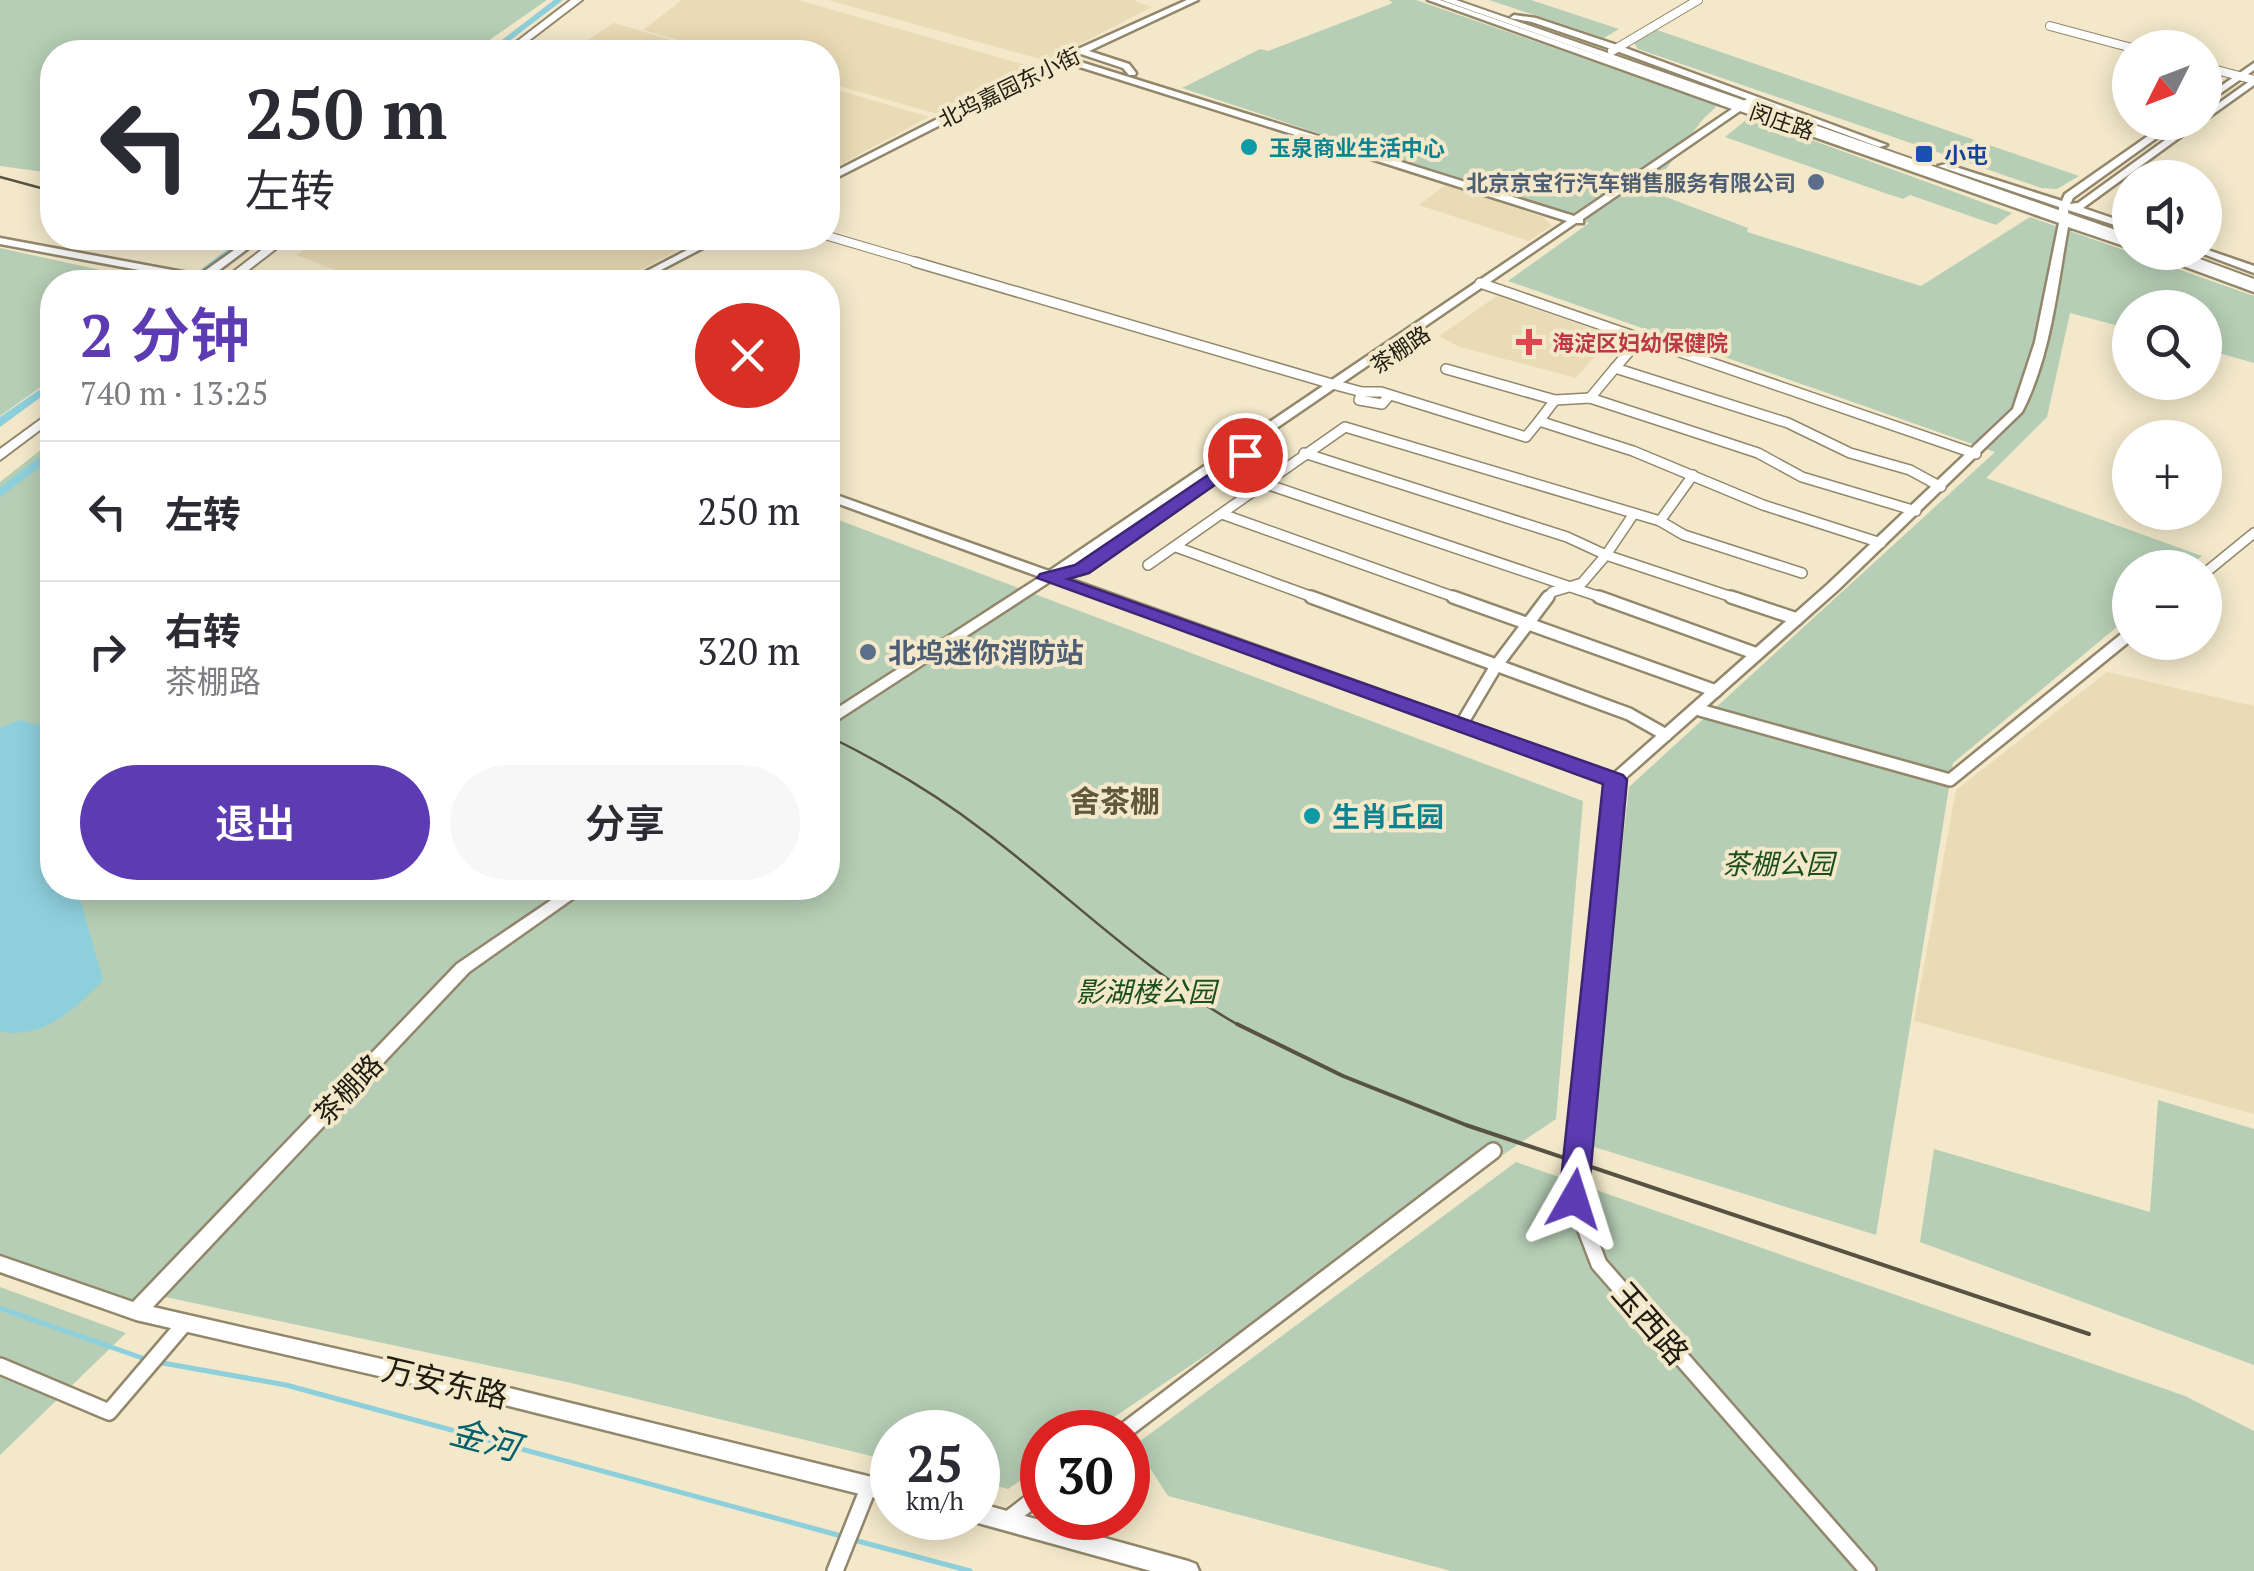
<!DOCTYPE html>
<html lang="zh">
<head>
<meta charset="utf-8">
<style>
  body { margin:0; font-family:"PT Serif","Noto Sans SC",serif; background:#f7f7f7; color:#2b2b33; height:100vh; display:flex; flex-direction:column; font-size:38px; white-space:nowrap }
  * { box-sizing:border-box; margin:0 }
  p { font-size:32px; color:#7c7c81 }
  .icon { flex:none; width:55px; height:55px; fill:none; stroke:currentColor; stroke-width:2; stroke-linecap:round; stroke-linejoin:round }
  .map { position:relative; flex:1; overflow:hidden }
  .details { position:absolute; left:40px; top:270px; width:800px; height:630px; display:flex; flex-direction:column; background:#fff; border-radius:40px; box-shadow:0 5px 25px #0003 }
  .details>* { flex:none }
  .guide { position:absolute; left:40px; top:40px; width:800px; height:210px; border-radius:40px; box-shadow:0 5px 25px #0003; background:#fff; color:#2b2b33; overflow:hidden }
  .needle { width:65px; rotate:228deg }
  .tools { position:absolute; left:2112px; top:30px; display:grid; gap:20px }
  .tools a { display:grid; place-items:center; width:110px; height:110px; border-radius:50%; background:#fff; box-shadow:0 5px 25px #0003; font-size:50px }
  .speed { position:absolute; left:870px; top:1410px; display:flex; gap:20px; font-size:50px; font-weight:700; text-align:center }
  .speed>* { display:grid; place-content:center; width:130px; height:130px; border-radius:50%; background:#fff; box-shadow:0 5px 25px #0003; line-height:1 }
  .speed small { font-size:25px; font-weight:400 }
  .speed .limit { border:15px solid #d22; background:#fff; color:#111 }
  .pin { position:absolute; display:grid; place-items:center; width:85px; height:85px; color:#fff; margin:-42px; border:5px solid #fff; border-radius:50%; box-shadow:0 2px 10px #0007 }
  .me { position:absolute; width:110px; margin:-55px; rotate:6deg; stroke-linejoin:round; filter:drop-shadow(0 0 8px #0008) }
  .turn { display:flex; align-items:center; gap:35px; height:210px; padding:0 40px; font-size:45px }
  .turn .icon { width:130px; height:130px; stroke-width:2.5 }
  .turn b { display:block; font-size:70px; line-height:85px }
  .round { display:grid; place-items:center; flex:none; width:105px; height:105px; border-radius:52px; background:#f7f7f7 }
  .summary { display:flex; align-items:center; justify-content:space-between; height:170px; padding:0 40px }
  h1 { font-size:60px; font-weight:600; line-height:75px; color:#5c3bb3 }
  .cta { display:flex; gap:20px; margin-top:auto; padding:20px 40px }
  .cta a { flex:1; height:115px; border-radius:60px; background:#5c3bb3; color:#fff; font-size:40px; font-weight:600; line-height:115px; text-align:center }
  .cta a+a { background:#f7f7f7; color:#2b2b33 }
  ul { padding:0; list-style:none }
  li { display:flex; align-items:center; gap:30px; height:140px; padding:0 40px; border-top:2px solid #e1e1e2 }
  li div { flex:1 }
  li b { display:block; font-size:38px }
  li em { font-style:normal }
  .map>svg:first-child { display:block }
  .built { fill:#e9dbb5 }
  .green { fill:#b6ceb5 }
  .water { fill:#8ecfdc }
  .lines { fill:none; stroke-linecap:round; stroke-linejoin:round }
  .stream { stroke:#8ecfdc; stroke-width:5 }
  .canal { fill:#8ecfdc; fill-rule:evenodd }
  .pedestrian-casing { stroke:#92876b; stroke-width:8 }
  .minor-far3-casing { stroke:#92876b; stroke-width:10 }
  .minor-far2-casing { stroke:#92876b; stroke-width:12 }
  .minor-far1-casing { stroke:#92876b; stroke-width:16 }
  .minor-casing { stroke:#92876b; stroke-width:20 }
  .tertiary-casing { stroke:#92876b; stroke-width:5 }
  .secondary-casing { stroke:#92876b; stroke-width:4 }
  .pedestrian { stroke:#fff; stroke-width:5 }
  .minor-far3 { stroke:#fff; stroke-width:8 }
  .minor-far2 { stroke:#fff; stroke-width:9 }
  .minor-far1 { stroke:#fff; stroke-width:11 }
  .minor { stroke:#fff; stroke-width:15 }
  .tertiary { fill:#fff; fill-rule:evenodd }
  .secondary { fill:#fff; fill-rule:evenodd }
  .tram-far1 { stroke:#585242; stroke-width:2.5 }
  .tram { stroke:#585242; stroke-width:4 }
  .route { fill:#5c3bb3; stroke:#3c2674; stroke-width:2.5 }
  .culture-dot { fill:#0f9aa8; stroke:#f3e8ca; stroke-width:4 }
  .transit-dot { fill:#1a4fb4; stroke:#f3e8ca; stroke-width:4 }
  .service-dot { fill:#5c6f8a; stroke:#f3e8ca; stroke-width:4 }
  .health-dot { fill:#e0444e; stroke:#f3e8ca; stroke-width:4 }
  .labels { text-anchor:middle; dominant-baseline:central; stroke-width:8; stroke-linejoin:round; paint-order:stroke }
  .far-street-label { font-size:22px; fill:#201c11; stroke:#f3e8ca }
  .far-culture-label { font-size:22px; font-weight:bold; fill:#0d838f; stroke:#f3e8ca; text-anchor:start }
  .far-transit-label { font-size:22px; font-weight:bold; fill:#164399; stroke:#f3e8ca; text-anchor:start }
  .far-service-label { font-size:22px; font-weight:bold; fill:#4e5e75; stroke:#f3e8ca; text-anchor:end }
  .far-health-label { font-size:22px; font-weight:bold; fill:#be3a42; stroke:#f3e8ca; text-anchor:start }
  .service-label { font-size:28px; font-weight:bold; fill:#4e5e75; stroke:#f3e8ca; text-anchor:start }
  .culture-label { font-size:28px; font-weight:bold; fill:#0d838f; stroke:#f3e8ca; text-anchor:start }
  .park-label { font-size:28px; font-style:italic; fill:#1b4f1c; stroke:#f3e8ca }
  .street-label { font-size:28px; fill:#201c11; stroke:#f3e8ca }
  .neighbourhood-label { font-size:30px; font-weight:bold; fill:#61573d; stroke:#f3e8ca }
  .near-street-label { font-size:32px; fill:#201c11; stroke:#f3e8ca }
  .near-water-label { font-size:35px; font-style:italic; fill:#01606e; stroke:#f3e8ca }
</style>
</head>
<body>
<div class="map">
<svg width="2254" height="1571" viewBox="0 0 2254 1571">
  <rect width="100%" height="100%" fill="#f3e8ca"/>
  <g class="built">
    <polygon points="682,0 798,0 1032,67 937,114 828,83 828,52 723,52 643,30"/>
    <polygon points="828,0 1133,0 1152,7 1047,61"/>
    <polygon points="614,23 711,52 570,52"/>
    <polygon points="828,87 929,117 828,171"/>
    <polygon points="1445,185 1543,217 1552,226 1528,241 1419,205"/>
    <polygon points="321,238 702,238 616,282 366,282 297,255"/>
    <polygon points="1497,296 1613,336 1576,378 1460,347 1439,336"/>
    <polygon points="2107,672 2254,706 2254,1114 1914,1021 1956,790"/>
  </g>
  <g class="green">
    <polygon points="0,0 547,0 472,52 52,52 52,173 0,166"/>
    <polygon points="1389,0 1416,0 1712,103 1716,107 1702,120 1650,191 1748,228 1747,232 1921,286 2030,217 2254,296 2254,363 2205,349 2205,308 2130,308 2130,329 2070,313 2047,417 1986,478 2202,556 2188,567 2130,568 2130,616 1953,763 1876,1235 1588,1145 1629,787 1995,452 1508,281 1589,223 1182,88 1260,49 1268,51 1393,3"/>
    <polygon points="1489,0 1531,0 1619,29 1604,38"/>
    <polygon points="1657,30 2079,176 2057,189 2041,188 1638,49 1634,43"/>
    <polygon points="1746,120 1762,122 2012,213 1996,225 1910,195 1903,199 1879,191 1725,137"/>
    <polygon points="0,248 155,282 52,282 52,379 0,416"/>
    <polygon points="52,441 52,888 828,888 828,516 1583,801 1556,1119 1092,1432 1042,1432 1042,1466 1008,1489 978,1481 978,1432 892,1432 892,1461 567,1382 151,1294 131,1303 0,1257 0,482"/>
    <polygon points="2158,1100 2254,1129 2254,1365 1920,1242 1934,1149 2150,1212"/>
    <polygon points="1516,1162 2185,1396 2254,1431 2254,1571 1451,1571 1168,1496 1135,1445"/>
    <polygon points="0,1287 126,1333 0,1455"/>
  </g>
  <path class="water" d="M 20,720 L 52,729 L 52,888 L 77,888 L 103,980 C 76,1008 42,1041 0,1031 L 0,728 Z"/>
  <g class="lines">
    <g class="stream">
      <polyline points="0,1308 148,1360"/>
      <polyline points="157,1362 286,1385 845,1537"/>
      <polyline points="854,1540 970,1571"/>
    </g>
    <g class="canal">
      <polygon points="554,0 563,0 495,52 486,52"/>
      <polygon points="243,238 254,238 195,282 184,282"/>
      <polygon points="52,381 52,389 0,427 0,417"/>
      <polygon points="52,448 52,458 0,497 0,487"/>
    </g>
    <defs>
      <polyline id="pedestrian" points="292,52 377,46"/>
      <g id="minor-far3">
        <polyline points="2050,26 2132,48"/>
        <polyline points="1612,51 1698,0"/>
        <polyline points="2205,67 2254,80"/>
        <polyline points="828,236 923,264"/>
      </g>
      <g id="minor-far2">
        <polyline points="915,262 1332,384 1362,392 1381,392 1526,437 1539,421"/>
        <polyline points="1480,283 1976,454"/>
        <polyline points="1641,338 1615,368 1788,423 1850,453 1910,470 1941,487"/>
        <polyline points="1446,369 1555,400 1590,398 1758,453 1802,477 1916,511"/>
        <polyline points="1362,392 1359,400 1382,404 1389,396"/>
        <polyline points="1590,398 1615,368"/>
        <polyline points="1555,400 1539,421 1633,451 1763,505 1881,543"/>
        <polyline points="1304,453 1567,537 1606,555 1582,583 1552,592 1547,599"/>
        <polyline points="1263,483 1606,599"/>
        <polyline points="1222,514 1460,599"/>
        <polyline points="1633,515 1606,555 1738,599"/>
        <polyline points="1660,521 1693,475"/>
        <polyline points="1176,547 1318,599"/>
        <polyline points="1148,565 1345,427 1660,521 1684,535 1802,573"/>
        <polyline points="2205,573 2254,533"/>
      </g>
      <g id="minor-far1">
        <polyline points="1311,597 1629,714 1666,735"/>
        <polyline points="1453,597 1716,691"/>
        <polyline points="1599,597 1757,654"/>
        <polyline points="1731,597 1797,619"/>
        <polyline points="1696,709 1950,780 2130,634"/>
        <polyline points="1461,725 1496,666 1548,597"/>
        <polyline points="1591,1027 1615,780"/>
      </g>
      <g id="minor">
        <polyline points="1591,1024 1574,1199 1599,1264 1868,1571"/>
        <polyline points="0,1366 109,1412 185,1323"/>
        <polyline points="1123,1432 1493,1151"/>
        <polyline points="1007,1520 1042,1493"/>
        <polyline points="835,1571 869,1486"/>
      </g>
      <g id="tertiary">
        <path d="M 1187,0 L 1198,0 L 1089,51 L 1129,64 L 1136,73 L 1135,75 L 1129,75 L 1123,68 L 1081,54 L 1071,59 L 1574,216 L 1732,109 L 1428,0 L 1440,0 L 1738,104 L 1747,99 L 1614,50 L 1532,22 L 1510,18 L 1514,15 L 1536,18 L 1620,46 L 1887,145 L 1879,147 L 1755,101 L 1746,107 L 2059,217 L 2059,207 L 1938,166 L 1946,164 L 2062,201 L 2065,194 L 2168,122 L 2179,122 L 2073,198 L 2070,204 L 2078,203 L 2190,122 L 2201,122 L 2083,208 L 2130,224 L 2130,230 L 2068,210 L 2069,220 L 2130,242 L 2130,248 L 2068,227 C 2057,288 2051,356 2022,412 L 1838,590 L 1620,783 L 1610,783 L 1051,581 L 833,723 L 828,724 L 828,714 L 1040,577 L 828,500 L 828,492 L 1049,571 L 1567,221 L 1064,62 L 828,182 L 828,175 L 1047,63 ZM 1740,111 L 2059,223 L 2035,342 L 2013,409 L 1828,584 L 1613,774 L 1067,578 L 1087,572 L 1181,506 L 1181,500 L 1173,500 L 1077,566 L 1072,568 L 1576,223 L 1583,223 L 1583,219 Z"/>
        <polygon points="2254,63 2254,70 2205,104 2205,97"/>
        <polygon points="2254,78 2254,85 2205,120 2205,113"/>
        <polygon points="0,238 199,275 251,238 262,238 210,277 221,280 222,282 203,282 0,244"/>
        <polygon points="710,238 722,238 638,282 626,282"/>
        <polygon points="2205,249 2254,266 2254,273 2198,252 2205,252"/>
        <polygon points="2145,252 2161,252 2254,285 2254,292"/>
        <polygon points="569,888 588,888 469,972 153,1307 513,1389 892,1482 892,1502 513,1407 136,1320 0,1272 0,1256 133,1302 457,964"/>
        <polygon points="978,1503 1188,1561 1196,1564 1199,1571 1151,1571 978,1523 969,1518 978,1518"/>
      </g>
      <g id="secondary">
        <polygon points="571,0 582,0 514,52 503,52"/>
        <polygon points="1442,0 1456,0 2130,235 2130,243"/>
        <polygon points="277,238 290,238 233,282 220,282"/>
        <polygon points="2162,252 2181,252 2254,279 2254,287"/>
        <polygon points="52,411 52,421 0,460 0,449"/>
      </g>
    </defs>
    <use href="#pedestrian" class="pedestrian-casing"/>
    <use href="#minor-far3" class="minor-far3-casing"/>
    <use href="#minor-far2" class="minor-far2-casing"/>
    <use href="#minor-far1" class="minor-far1-casing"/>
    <use href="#minor" class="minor-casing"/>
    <use href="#tertiary" class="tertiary-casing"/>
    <use href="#secondary" class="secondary-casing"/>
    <use href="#pedestrian" class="pedestrian"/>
    <use href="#minor-far3" class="minor-far3"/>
    <use href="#minor-far2" class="minor-far2"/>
    <use href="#minor-far1" class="minor-far1"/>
    <use href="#minor" class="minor"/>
    <use href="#tertiary" class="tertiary"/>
    <use href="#secondary" class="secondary"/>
    <g class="tram-far1">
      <polyline points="0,177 52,191"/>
      <path d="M 828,736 C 883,763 936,794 985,832 C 1071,897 1147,974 1242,1027"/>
    </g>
    <polyline class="tram" points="1237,1024 1343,1076 1466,1125 2089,1334"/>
  </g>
  <polygon class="route" points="1245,450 1254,455 1252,459 1089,573 1068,579 1623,775 1627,780 1588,1199 1583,1207 1574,1210 1564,1207 1559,1199 1603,784 1037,578 1040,574 1075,565"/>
  <g class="culture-dot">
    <circle cx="1249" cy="147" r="10"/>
    <circle cx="1312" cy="816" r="10"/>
  </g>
  <rect class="transit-dot" x="1914" y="144" width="20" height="20" rx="5"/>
  <g class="service-dot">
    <circle cx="1816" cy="182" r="10"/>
    <circle cx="868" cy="652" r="10"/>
  </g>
  <path class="health-dot" d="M1524 327h10v10h10v10h-10v10h-10v-10h-10v-10h10z"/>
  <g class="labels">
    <g class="far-street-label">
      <text transform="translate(1009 87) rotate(-26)">北坞嘉园东小街</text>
      <text transform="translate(1782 121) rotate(19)">闵庄路</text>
      <text transform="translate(1400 349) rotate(-34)">茶棚路</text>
    </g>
    <g class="far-culture-label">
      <text x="1269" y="147">玉泉商业生活中心</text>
    </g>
    <g class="far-transit-label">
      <text x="1944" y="154">小屯</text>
    </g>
    <g class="far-service-label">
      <text x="1796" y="182">北京京宝行汽车销售服务有限公司</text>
    </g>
    <g class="far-health-label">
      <text x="1552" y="342">海淀区妇幼保健院</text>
    </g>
    <g class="service-label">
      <text x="888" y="652">北坞迷你消防站</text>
    </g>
    <g class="culture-label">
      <text x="1332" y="816">生肖丘园</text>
    </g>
    <g class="park-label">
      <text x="1778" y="863">茶棚公园</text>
      <text x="1146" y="991">影湖楼公园</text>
    </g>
    <g class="street-label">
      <text transform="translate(348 1089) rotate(-46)">茶棚路</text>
    </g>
    <g class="neighbourhood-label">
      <text x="1115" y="801">舍茶棚</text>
    </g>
    <g class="near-street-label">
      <text transform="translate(1651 1323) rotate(49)">玉西路</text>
      <text transform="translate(445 1382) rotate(13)">万安东路</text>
    </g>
    <g class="near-water-label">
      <text transform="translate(485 1439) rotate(15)">金河</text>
    </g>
  </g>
</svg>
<div class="tools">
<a><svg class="needle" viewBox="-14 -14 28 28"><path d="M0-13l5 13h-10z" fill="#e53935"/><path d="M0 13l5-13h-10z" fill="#7c7c81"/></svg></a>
<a><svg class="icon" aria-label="sound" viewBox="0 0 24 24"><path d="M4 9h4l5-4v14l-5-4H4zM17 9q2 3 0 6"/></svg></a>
<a><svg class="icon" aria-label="search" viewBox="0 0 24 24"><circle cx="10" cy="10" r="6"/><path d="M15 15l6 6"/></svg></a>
<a>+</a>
<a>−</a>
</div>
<div class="speed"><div>25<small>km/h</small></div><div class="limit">30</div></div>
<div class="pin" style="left:1245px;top:455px;background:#d93025"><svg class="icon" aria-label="arrive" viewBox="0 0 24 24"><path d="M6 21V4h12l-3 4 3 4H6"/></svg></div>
<svg class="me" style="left:1574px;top:1199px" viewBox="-20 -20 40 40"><path d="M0-17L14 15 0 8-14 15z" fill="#5c3bb3" stroke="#fff" stroke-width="4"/></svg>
<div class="guide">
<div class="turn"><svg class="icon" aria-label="left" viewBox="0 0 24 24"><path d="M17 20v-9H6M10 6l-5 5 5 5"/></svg><div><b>250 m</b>左转</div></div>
</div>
<section class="details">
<div class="summary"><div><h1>2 分钟</h1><p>740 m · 13:25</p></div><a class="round" style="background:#d93025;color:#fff"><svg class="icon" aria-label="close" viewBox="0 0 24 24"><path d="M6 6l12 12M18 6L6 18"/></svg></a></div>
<ul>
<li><svg class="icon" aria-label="left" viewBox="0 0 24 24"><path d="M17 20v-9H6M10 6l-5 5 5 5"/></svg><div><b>左转</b></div><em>250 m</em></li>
<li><svg class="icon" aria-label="right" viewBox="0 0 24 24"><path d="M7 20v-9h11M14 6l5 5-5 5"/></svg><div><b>右转</b><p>茶棚路</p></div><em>320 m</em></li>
</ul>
<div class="cta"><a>退出</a><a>分享</a></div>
</section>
</div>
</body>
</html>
